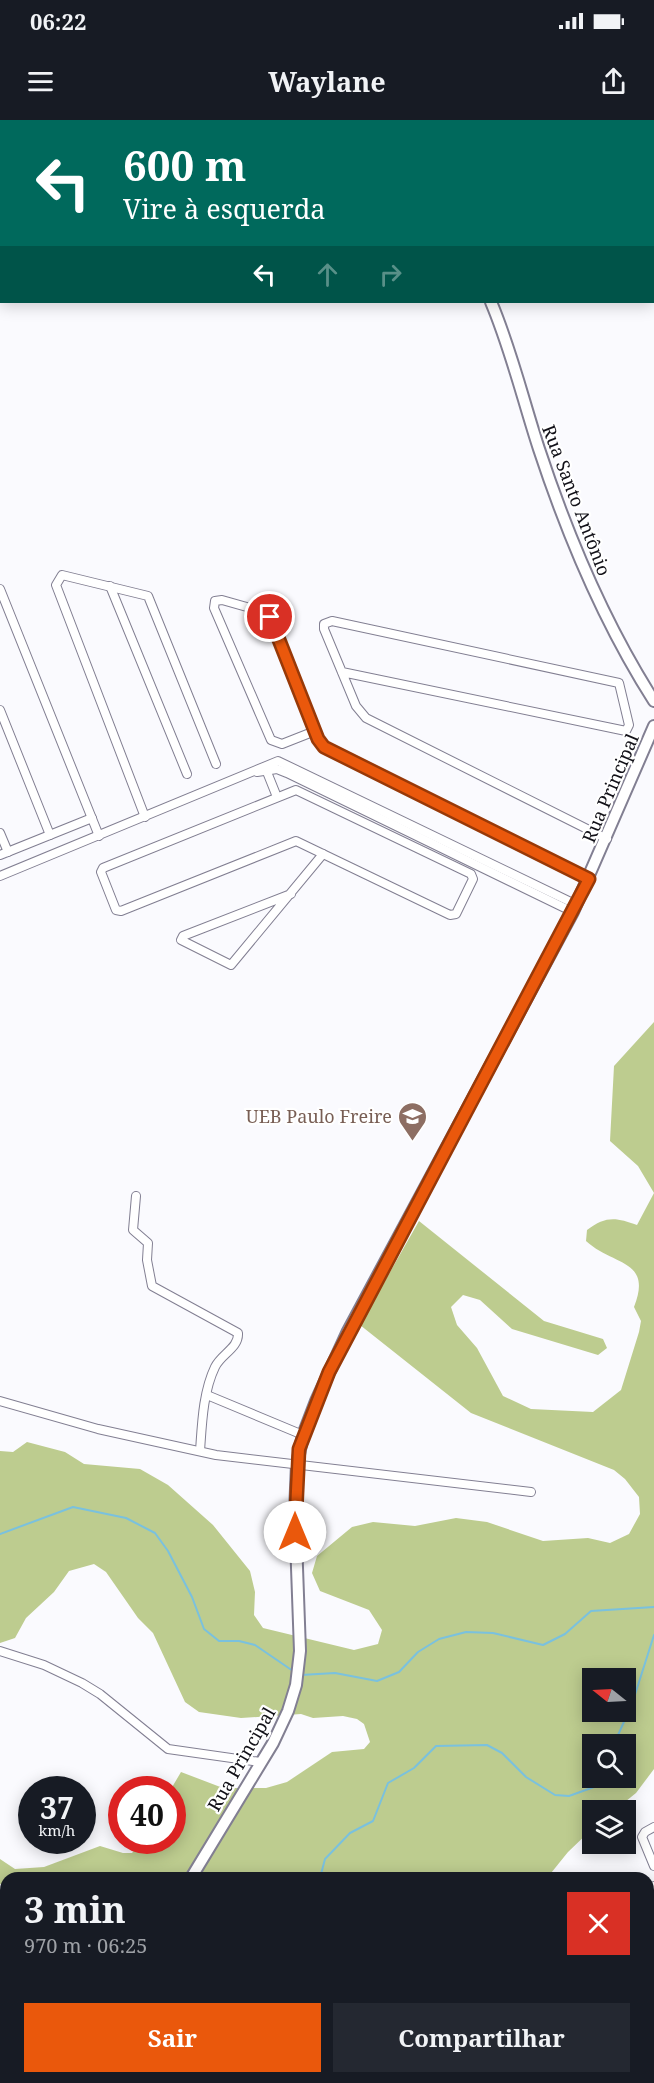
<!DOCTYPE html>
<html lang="pt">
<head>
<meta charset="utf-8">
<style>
  body { margin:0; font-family:"Noto Serif",serif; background:#242831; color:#f1f3f6; height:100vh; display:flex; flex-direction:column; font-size:22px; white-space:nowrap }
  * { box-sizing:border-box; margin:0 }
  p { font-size:20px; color:#9ea1a6 }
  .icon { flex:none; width:33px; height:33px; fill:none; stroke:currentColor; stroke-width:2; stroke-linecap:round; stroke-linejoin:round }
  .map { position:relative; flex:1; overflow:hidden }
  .drawer { position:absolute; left:0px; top:1752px; width:654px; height:212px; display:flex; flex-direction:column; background:#171b24; border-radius:18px 18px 0 0; box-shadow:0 3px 15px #0003 }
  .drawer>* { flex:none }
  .guide { position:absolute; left:0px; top:0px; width:654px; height:183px; box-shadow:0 3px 15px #0003; background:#00695c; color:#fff; overflow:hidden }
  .needle { width:39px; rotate:288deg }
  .controls { position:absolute; left:582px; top:1548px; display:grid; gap:12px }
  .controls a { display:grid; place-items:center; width:54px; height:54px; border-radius:0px; background:#171b24; box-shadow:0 3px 15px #0003; font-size:30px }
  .speed { position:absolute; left:18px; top:1656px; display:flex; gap:12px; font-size:30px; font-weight:700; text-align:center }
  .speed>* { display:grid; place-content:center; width:78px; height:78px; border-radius:50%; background:#171b24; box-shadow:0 3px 15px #0003; line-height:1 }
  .speed small { font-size:15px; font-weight:400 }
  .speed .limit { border:9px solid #d22; background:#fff; color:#111 }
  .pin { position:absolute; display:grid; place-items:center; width:51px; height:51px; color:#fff; margin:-26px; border:3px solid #fff; border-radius:50%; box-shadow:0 2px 6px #0007 }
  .me { position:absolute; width:66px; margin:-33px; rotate:0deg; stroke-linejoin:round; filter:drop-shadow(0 0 4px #0008) }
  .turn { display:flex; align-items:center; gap:21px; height:126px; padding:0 24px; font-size:27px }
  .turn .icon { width:78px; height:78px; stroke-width:2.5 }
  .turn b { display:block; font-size:42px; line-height:51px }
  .lanes { display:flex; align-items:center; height:57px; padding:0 24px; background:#0003; justify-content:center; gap:30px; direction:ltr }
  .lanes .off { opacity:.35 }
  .round { display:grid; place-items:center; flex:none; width:63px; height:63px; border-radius:0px; background:#242831 }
  .head { display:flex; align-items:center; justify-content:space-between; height:102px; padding:0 24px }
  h1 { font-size:36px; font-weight:700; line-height:45px }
  .primary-button { display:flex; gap:12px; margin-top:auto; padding:12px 24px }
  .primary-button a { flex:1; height:69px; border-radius:0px; background:#ea580c; color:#fff; font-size:24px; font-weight:700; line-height:69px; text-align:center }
  .primary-button a+a { background:#242831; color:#f1f3f6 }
  .status { display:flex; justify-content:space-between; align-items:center; height:42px; padding:0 30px; background:#171b24; direction:ltr }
  .status svg { height:16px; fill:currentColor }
  header { display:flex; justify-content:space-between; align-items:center; height:78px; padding:0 24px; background:#171b24; font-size:27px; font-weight:700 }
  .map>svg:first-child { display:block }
  .forest { fill:#bdcc8f; fill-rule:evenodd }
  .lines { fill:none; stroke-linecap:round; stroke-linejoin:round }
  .stream { stroke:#7ac1de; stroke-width:2 }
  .minor-casing { stroke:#827f92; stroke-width:10 }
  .tertiary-casing { stroke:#827f92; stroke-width:14 }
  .secondary-casing { stroke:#827f92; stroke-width:14 }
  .minor { stroke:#fff; stroke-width:8 }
  .tertiary { stroke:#fff; stroke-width:10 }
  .secondary { stroke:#fff; stroke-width:10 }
  .route-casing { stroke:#983908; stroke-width:15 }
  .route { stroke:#ea580c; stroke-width:10 }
  .labels { text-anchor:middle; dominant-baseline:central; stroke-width:4.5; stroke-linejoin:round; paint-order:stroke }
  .street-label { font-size:18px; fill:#121118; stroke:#fff }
  .education-label { font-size:18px; fill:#785e54; stroke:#fff; text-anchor:end }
</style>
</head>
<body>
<div class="status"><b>06:22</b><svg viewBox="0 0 49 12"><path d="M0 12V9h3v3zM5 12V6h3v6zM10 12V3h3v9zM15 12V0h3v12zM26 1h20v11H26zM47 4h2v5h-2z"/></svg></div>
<header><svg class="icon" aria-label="menu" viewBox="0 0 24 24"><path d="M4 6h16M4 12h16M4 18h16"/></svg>Waylane<svg class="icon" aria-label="share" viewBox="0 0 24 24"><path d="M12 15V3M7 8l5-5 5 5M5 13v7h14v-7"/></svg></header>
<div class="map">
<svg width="654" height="1963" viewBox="0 0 654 1963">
  <rect width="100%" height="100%" fill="#fafafe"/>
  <g class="forest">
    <path d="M 654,902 L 654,1649 L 636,1673 L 615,1690 L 592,1690 L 592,1709 L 568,1732 L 547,1758 L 6,1758 L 6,1765 L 0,1764 L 0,1739 L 15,1749 L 44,1747 L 100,1726 L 123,1733 L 132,1733 L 142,1721 L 172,1720 L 171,1669 L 181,1652 L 223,1668 L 266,1668 L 287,1662 L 332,1632 L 364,1629 L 370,1622 L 364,1604 L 357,1599 L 343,1596 L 313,1598 L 301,1594 L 241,1598 L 199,1592 L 185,1582 L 153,1513 L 138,1498 L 106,1452 L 94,1444 L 69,1451 L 54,1472 L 26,1498 L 15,1518 L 0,1523 L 0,1331 L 13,1332 L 27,1322 L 65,1332 L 84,1344 L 140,1349 L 168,1365 L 213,1405 L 250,1451 L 255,1472 L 254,1495 L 263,1508 L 354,1530 L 378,1524 L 382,1510 L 369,1490 L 320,1471 L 312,1453 L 317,1436 L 352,1407 L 373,1402 L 415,1406 L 456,1398 L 487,1402 L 543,1421 L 588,1418 L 610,1423 L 629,1414 L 640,1394 L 639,1377 L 625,1359 L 614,1350 L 471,1293 L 360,1205 L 419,1101 L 544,1201 L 603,1219 L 607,1228 L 598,1235 L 512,1209 L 480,1180 L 463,1175 L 451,1187 L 457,1205 L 477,1228 L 503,1276 L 531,1289 L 593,1292 L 621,1270 L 639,1212 L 641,1201 L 634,1187 C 653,1139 613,1146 586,1121 L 587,1110 C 605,1096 616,1097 637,1105 L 654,1073 L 638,1046 L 610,1021 L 614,946 ZM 592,1558 L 626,1558 L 626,1592 L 592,1592 ZM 592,1624 L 626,1624 L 626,1658 L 592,1658 Z"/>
    <polygon points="145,1958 423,1958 425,1963 147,1963"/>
  </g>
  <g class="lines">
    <g class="stream">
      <polyline points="0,1414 73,1387 126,1398 155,1413 168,1431 192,1477 204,1509 219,1521 239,1521 255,1525 293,1551"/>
      <polyline points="301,1555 335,1553 377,1561 399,1552 418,1532 439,1519 466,1512 493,1513 543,1525 565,1514 591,1491 654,1487"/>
      <polyline points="614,1624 632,1584 654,1515"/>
      <polyline points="320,1758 325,1739 350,1713 373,1701 388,1663 414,1648 436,1626 487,1625 502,1633 526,1657 555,1675 569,1676 594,1667 599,1658"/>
      <polyline points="311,1963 313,1958"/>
    </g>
    <defs>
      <g id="minor">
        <polyline points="194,0 195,2"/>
        <polyline points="110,466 187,654"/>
        <polyline points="0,469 99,716"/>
        <polyline points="342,552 626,611 629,605 619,563 332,501 324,504 324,509 356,586 366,598 607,719"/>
        <polyline points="0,590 50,715"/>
        <polyline points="315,611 282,624 271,620 214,488 215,481 222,480 268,493 315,611 324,627 589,759"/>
        <polyline points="265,647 277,677"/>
        <polyline points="257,652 277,649 287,653 573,792"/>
        <polygon points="296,670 471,754 473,759 456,794 450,795 296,721 121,791 116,790 101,752 103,748"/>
        <polyline points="145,697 56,465 62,455 148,476 216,644"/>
        <polyline points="0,713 8,732"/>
        <polyline points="0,735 92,698"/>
        <polyline points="0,756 278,641 577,785"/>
        <polyline points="291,774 183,816 181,820 231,845 323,734"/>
        <path d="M 136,1076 L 133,1110 L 148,1123 L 147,1140 L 152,1166 L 238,1213 C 239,1228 221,1234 215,1247 C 203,1272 202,1303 200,1331"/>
        <polyline points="207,1275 303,1315"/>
        <polyline points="0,1281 98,1309 216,1335 531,1372"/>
        <polyline points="0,1531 44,1545 82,1563 100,1574 168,1629 260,1642"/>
        <polyline points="654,1707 645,1712 642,1717 654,1746"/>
        <polyline points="648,1769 654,1766"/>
        <polyline points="648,1825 654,1823"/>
        <polyline points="648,1858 654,1855"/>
        <polyline points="648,1917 654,1915"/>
        <polyline points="471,1958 474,1963"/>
        <polyline points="533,1963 547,1958"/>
      </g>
      <g id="tertiary">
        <polyline points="191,1758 273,1623 288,1591 296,1565 300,1531 295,1392 297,1344 303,1315 316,1281 348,1211 573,792 654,606"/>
        <polyline points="107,1958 108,1963"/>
      </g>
      <g id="secondary">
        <polyline points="417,0 418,2"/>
        <path d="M 491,182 C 511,229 523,280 539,329 C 568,417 604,503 654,581"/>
      </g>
    </defs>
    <use href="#minor" class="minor-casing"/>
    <use href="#tertiary" class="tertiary-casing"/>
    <use href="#secondary" class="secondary-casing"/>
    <use href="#minor" class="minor"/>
    <use href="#tertiary" class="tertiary"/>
    <use href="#secondary" class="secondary"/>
  </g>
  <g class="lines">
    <defs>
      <polyline id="route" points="270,497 318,619 324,627 589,759 329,1252 299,1329 295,1412"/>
    </defs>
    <use href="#route" class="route-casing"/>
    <use href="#route" class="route"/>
  </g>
  <defs>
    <symbol id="school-pin" viewBox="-11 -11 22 30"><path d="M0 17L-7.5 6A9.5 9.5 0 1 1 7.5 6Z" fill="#8d6e63" stroke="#fff"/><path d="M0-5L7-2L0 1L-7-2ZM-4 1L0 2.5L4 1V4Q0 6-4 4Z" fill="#fff"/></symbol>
  </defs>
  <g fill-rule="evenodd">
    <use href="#school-pin" x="396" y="980" width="33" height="45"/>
  </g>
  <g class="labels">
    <g class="street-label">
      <text transform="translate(577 380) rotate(69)">Rua Santo Antônio</text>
      <text transform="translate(610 668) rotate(-67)">Rua Principal</text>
      <text transform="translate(241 1639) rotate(-60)">Rua Principal</text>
    </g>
    <g class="education-label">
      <text x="392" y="996">UEB Paulo Freire</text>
    </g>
  </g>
</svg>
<div class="controls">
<a><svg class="needle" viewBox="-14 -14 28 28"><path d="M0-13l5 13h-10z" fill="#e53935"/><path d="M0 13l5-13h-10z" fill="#9ea1a6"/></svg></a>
<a><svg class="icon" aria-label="search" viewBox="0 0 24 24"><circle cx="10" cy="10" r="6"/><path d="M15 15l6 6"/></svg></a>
<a><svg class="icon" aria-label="layers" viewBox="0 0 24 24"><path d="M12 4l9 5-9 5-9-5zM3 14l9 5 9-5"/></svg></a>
</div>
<div class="speed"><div>37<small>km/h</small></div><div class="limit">40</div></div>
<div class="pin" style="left:270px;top:497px;background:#d93025"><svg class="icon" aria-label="arrive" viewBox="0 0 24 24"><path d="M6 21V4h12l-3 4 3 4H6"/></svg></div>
<svg class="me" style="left:295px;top:1412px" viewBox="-20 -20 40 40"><circle r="19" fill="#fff"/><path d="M0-13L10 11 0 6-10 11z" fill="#ea580c"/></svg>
<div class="guide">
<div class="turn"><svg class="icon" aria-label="left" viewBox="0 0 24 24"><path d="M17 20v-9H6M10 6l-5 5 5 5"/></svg><div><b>600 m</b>Vire à esquerda</div></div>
<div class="lanes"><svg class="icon" aria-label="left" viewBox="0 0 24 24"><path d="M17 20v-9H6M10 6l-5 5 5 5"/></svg><svg class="icon off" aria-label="ahead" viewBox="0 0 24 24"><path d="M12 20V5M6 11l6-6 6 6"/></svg><svg class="icon off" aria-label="right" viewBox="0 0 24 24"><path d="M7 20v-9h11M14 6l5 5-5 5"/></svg></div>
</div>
<section class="drawer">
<div class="head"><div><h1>3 min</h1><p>970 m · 06:25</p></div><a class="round" style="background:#d93025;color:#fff"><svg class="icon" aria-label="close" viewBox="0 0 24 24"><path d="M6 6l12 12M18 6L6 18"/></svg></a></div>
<div class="primary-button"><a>Sair</a><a>Compartilhar</a></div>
</section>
</div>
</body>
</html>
